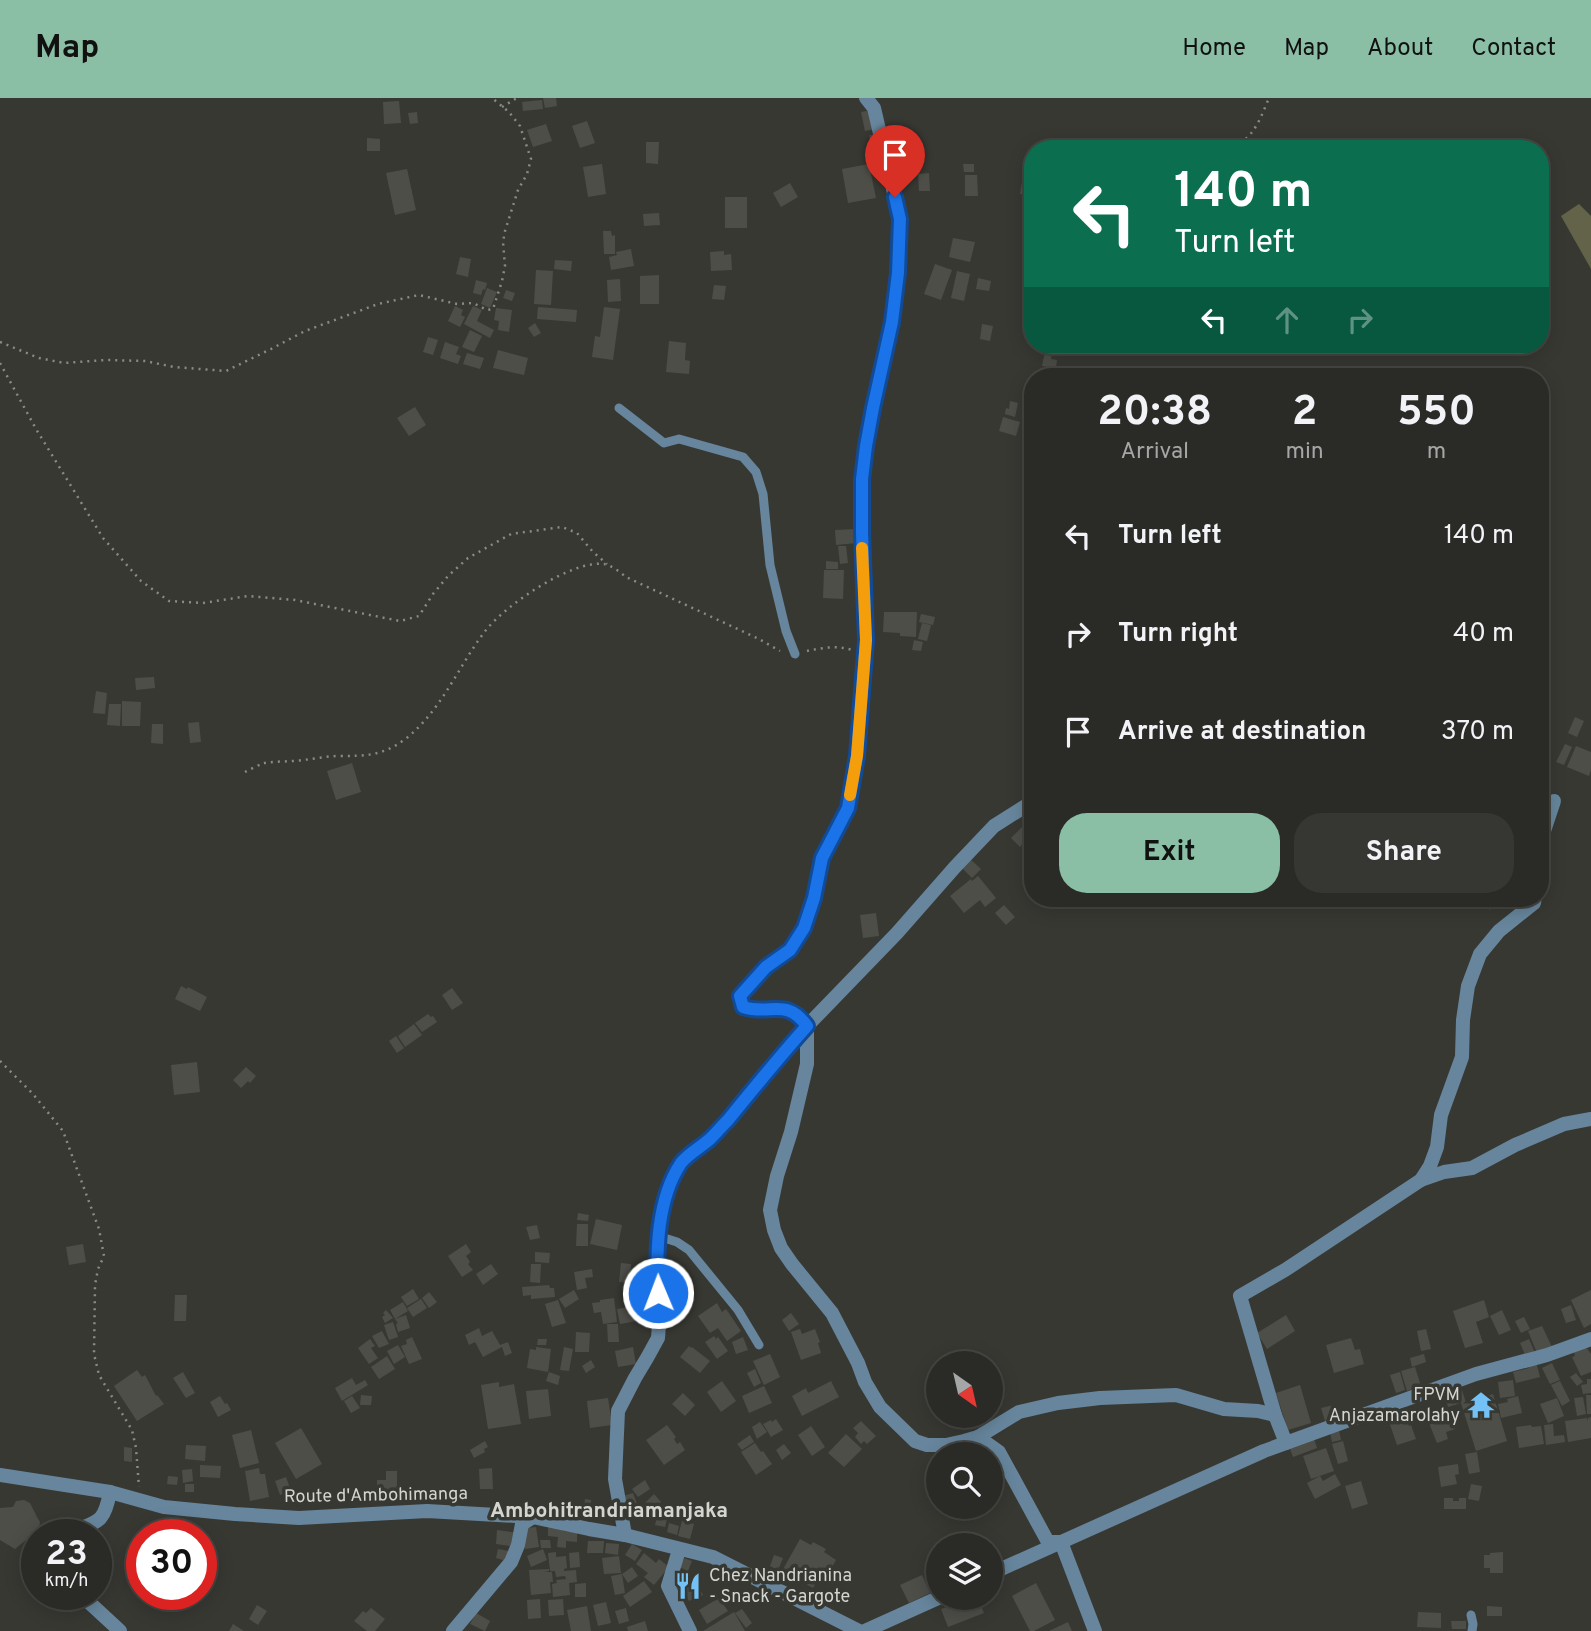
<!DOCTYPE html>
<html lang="en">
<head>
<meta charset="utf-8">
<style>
  body { margin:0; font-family:Overpass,sans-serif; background:#363632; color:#f1f3f6; height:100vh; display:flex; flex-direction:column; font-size:26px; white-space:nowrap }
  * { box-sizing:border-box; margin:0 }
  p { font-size:23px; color:#a5a7a7 }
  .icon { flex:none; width:38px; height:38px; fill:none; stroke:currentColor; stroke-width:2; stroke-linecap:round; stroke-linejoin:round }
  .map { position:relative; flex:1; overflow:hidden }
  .sheet { position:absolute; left:1024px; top:270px; width:525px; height:539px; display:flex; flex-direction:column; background:#2a2a26; border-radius:28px; box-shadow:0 4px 18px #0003,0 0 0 2px #464643 }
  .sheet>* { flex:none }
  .guide { position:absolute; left:1024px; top:42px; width:525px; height:214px; border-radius:28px; box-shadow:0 4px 18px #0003,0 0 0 2px #464643; background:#0b6e4f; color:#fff; overflow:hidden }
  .needle { width:46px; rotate:146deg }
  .tools { position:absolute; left:926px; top:1253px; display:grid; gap:14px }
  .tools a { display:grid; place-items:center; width:77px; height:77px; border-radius:50%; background:#2a2a26; box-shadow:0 4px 18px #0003,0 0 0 2px #464643; font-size:35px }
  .speed { position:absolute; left:21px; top:1421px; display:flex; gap:14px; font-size:35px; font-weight:700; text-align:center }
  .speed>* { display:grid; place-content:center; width:91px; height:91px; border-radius:50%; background:#2a2a26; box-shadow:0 4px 18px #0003,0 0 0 2px #464643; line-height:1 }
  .speed small { font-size:18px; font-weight:400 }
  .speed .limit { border:10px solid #d22; background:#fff; color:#111 }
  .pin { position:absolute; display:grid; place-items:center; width:60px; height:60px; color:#fff; margin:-72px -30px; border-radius:50% 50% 50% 0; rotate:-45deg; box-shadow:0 0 7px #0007 }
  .pin .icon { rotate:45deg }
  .me { position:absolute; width:77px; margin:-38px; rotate:359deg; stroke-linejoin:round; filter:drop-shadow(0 0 5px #0008) }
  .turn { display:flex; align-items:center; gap:24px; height:147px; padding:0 35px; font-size:32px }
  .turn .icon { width:91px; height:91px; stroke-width:2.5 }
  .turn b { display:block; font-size:49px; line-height:60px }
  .lanes { display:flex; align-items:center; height:66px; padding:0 35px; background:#0003; justify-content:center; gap:35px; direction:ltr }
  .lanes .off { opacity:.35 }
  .eta { display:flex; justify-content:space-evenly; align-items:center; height:119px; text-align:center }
  .eta b { font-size:42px; font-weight:700; line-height:49px }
  .cta { display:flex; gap:14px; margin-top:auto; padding:14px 35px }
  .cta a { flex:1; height:80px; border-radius:28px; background:#8abfa5; color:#111; font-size:28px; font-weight:700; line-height:80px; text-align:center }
  .cta a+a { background:#363632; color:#f1f3f6 }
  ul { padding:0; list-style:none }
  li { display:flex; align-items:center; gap:21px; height:98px; padding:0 35px }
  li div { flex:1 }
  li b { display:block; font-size:26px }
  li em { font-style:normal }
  header { display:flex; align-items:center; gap:42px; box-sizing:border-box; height:98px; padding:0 35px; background:#8abfa5; color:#111 }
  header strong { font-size:33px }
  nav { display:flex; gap:38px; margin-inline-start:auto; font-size:24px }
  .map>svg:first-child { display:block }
  .green { fill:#63634a }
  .building { fill:#4e4e49 }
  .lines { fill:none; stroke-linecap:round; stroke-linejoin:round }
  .path { stroke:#8a8a86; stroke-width:2.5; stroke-dasharray:2 5; stroke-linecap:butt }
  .service { stroke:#67869d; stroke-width:9 }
  .minor { stroke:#67869d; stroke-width:14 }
  .tertiary { stroke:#67869d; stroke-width:14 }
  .route-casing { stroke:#114b97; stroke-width:18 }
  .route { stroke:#1a73e8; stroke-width:12 }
  .slow { stroke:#f59e0b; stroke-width:12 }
  .labels { text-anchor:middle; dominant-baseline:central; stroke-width:7; stroke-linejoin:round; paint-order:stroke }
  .poi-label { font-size:18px; fill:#d4d4d1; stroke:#383833; text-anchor:end }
  .street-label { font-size:18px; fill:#d4d4d1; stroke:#383833 }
  .quarter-label { font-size:21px; font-weight:bold; fill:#d4d4d1; stroke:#383833 }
</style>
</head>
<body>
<header>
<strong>Map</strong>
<nav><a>Home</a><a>Map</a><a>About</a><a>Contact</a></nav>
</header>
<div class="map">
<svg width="1591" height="1533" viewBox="0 0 1591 1533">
  <rect width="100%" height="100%" fill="#383833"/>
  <polygon class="green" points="1579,106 1591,118 1591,171 1561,118"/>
  <g class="building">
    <polygon points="543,0 556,0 557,8 545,10"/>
    <polygon points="542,2 543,11 523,13 522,4"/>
    <polygon points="399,3 401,25 384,26 383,4"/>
    <polygon points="872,12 876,31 865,33 861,14"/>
    <polygon points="417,14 418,25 410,26 408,15"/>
    <polygon points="587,23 595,45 580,50 572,28"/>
    <polygon points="546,26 552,43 533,49 527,32"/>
    <polygon points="878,36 881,60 872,61 869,37"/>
    <polygon points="367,40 380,41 380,53 367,53"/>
    <polygon points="646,44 659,44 658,66 646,65"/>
    <polygon points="602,66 606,96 588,99 583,69"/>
    <polygon points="869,66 876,100 848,105 842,71"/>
    <polygon points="963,66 974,66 974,74 964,74"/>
    <polygon points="407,71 416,112 395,117 386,75"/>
    <polygon points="929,75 930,93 919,93 918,76"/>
    <polygon points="965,77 977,77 978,98 965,98"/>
    <polygon points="1023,78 1032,79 1032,98 1020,96"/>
    <polygon points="790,85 798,99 781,109 773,95"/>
    <rect x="725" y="99" width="22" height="31"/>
    <polygon points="659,115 660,127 644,128 643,116"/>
    <polygon points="603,133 611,133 612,138 615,137 615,156 604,156"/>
    <polygon points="953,140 975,144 970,164 949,159"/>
    <polygon points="631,151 634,168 611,172 609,159 617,157 616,154"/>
    <polygon points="724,153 724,157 731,156 732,172 711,173 710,154"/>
    <polygon points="460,159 471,161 468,179 456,176"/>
    <polygon points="555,162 572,163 571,173 554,171"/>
    <polygon points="935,166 952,172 941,202 924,196"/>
    <polygon points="536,172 553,173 551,207 534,206"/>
    <polygon points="957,173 970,176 964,203 951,200"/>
    <polygon points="659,177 659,206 640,206 640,178"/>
    <polygon points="978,180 991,183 989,193 976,191"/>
    <polygon points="620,181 621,203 608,204 607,182"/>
    <polygon points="476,182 487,185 485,192 483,191 481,197 473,195"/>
    <polygon points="714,187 726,188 724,202 712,201"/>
    <polygon points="487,190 497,194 490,210 481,206"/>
    <polygon points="506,192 515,195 512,203 503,200"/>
    <polygon points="455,208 463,212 461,217 465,219 460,229 448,223"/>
    <polygon points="473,208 482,212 477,223 494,232 490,240 464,226"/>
    <polygon points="538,209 577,212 576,224 537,221"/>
    <polygon points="604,209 620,211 613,262 592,259 595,238 600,239"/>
    <polygon points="496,210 512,212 509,234 498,232 499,223 494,222"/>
    <polygon points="535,225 541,235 534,239 528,230"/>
    <polygon points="982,226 993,228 990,243 980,241"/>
    <polygon points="470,232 482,238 474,254 462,249"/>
    <polygon points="428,239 438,242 433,257 423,254"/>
    <polygon points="669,243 686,245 685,262 690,263 689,276 666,274"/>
    <polygon points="445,244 459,249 456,256 461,258 458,266 440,260"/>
    <polygon points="498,252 528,260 524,277 493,270"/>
    <polygon points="1045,254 1052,255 1051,261 1057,262 1056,270 1042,268"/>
    <polygon points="467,255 484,260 480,271 463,266"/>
    <polygon points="1010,303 1018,305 1015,319 1005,316 1006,310 1009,311"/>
    <polygon points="415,309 426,327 409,338 397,320"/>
    <polygon points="1003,319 1020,324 1016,338 999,333"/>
    <polygon points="1028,327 1032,329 1030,341 1023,338"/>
    <polygon points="855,431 857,445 836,447 835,432"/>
    <polygon points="838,448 846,448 848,465 840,466"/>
    <polygon points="826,463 838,464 838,471 826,471"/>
    <polygon points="824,472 844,472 843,501 823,500"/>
    <polygon points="884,514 917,514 916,539 900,538 900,535 883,534"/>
    <polygon points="921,516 935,519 933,527 919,524"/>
    <polygon points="922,525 931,527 927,543 918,541"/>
    <polygon points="914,542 923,544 921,553 912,552"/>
    <polygon points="154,579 155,590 136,592 135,580"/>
    <polygon points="96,593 107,595 105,616 93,615"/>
    <polygon points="122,603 141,604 140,628 122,628"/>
    <polygon points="109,606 121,606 120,628 107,627"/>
    <polygon points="1575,619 1584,623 1577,639 1568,635"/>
    <polygon points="199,624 201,644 190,645 188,625"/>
    <polygon points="152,626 163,626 163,646 151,645"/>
    <polygon points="1565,646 1572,649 1564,667 1556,664"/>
    <polygon points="1576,648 1591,654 1591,672 1589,678 1567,669"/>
    <polygon points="352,665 361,694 336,702 327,673"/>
    <polygon points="1022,729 1031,737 1020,749 1011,740"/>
    <polygon points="969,760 981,771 972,780 961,769"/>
    <polygon points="978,778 996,800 985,809 980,802 964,815 950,798 971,781 972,783"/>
    <polygon points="1475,800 1501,800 1490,812"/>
    <polygon points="1004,807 1015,819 1006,827 995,815"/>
    <polygon points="876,815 879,838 863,840 860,817"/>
    <polygon points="181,888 187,891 188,889 207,899 200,913 175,901"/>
    <polygon points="452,890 463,905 452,912 442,897"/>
    <polygon points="428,916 431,919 433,918 437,924 422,934 415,925"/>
    <polygon points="414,926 422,937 405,949 398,938"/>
    <polygon points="396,938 404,950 397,955 389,943"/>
    <polygon points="197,964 200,994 174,997 171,967"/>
    <polygon points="246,969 256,978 250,985 248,983 241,990 233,982"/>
    <polygon points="578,1115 589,1117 588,1123 577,1122"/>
    <polygon points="596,1121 622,1127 617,1152 590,1146"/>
    <polygon points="577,1126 588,1126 588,1148 576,1148"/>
    <polygon points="537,1127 540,1140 530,1142 526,1129"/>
    <polygon points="83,1146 86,1164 69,1167 66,1149"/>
    <polygon points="466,1146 471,1154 466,1158 470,1164 468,1166 473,1172 462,1179 448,1158"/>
    <polygon points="535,1154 550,1155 549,1165 535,1164"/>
    <polygon points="621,1165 631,1166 630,1185 619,1184"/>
    <polygon points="491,1166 498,1176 483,1187 476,1176"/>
    <polygon points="531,1166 541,1166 540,1185 530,1184"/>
    <polygon points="592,1171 593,1179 585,1180 587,1190 577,1192 574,1174"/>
    <polygon points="549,1187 550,1190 554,1190 555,1199 531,1201 531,1197 523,1198 522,1189"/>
    <polygon points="413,1191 419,1201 407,1208 401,1199"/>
    <polygon points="574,1192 579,1201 565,1210 559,1201"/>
    <polygon points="1591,1192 1591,1226 1584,1230 1571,1202"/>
    <polygon points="429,1194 437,1204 429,1210 422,1200"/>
    <polygon points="175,1197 187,1197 186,1223 174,1223"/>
    <polygon points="614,1200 617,1224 603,1226 601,1214 594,1215 592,1205 600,1204 600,1202"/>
    <polygon points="421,1201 427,1210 413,1219 407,1210"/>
    <polygon points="558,1202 566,1225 552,1229 545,1206"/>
    <polygon points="1484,1202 1489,1219 1476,1224 1483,1245 1465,1250 1453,1213"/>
    <polygon points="403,1204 408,1213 395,1221 390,1212"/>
    <polygon points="717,1205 722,1214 726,1211 741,1233 727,1243 718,1230 710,1235 698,1218"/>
    <polygon points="1571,1207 1576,1222 1566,1225 1561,1211"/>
    <polygon points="635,1208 637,1223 620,1226 617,1211"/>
    <polygon points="386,1212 393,1220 385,1225 382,1219 385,1217 383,1215"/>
    <polygon points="1502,1212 1511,1232 1499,1237 1490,1218"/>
    <polygon points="791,1215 799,1226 789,1233 782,1222"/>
    <polygon points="406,1217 410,1230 398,1234 396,1226 398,1225 395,1221"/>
    <polygon points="1286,1217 1295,1233 1267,1251 1257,1235"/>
    <polygon points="1524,1219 1530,1231 1521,1235 1515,1223"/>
    <polygon points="393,1224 398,1239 389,1242 384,1227"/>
    <polygon points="607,1226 618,1226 619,1244 608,1244"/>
    <polygon points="1542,1228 1552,1249 1537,1255 1528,1233"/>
    <polygon points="479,1230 482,1238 492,1233 500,1247 508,1244 512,1255 505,1258 502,1249 483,1259 475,1244 469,1247 465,1237"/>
    <polygon points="800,1231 802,1236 815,1231 820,1244 818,1245 821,1255 801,1262 791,1234"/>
    <polygon points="1426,1231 1431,1251 1421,1253 1417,1233"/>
    <polygon points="382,1233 389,1246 379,1250 372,1238"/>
    <polygon points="576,1234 590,1235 589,1254 575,1254"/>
    <polygon points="714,1238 716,1241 718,1239 728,1253 717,1261 705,1244"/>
    <polygon points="412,1239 422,1261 409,1266 401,1248 407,1246 406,1242"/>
    <polygon points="743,1239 748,1252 736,1256 732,1244"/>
    <polygon points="1351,1240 1355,1252 1360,1251 1364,1266 1334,1275 1326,1247"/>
    <polygon points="370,1241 375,1248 371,1250 378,1260 369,1266 358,1250"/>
    <polygon points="538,1241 547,1241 546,1247 537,1247"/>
    <polygon points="1529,1241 1535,1255 1526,1259 1520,1245"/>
    <polygon points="398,1247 405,1259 394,1266 387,1253"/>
    <polygon points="689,1248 691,1250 692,1249 710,1263 700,1275 680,1259"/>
    <polygon points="536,1249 551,1251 548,1274 527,1270 530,1251 536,1252"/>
    <polygon points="564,1249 573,1251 569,1273 560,1272"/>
    <polygon points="633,1249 636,1266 618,1269 615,1253"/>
    <polygon points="1586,1249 1591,1256 1591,1274 1581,1278 1572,1259 1575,1258 1574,1254"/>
    <polygon points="770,1256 780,1279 764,1287 753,1263"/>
    <polygon points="1424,1256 1426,1264 1412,1269 1410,1260"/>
    <polygon points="387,1258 395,1271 379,1281 371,1269"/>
    <polygon points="591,1262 595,1269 586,1275 582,1268"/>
    <polygon points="1536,1264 1540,1279 1516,1285 1513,1274 1529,1270 1529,1266"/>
    <polygon points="1552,1265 1560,1282 1550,1286 1542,1270"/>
    <polygon points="1415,1269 1421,1288 1407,1293 1401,1273"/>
    <polygon points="755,1271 761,1285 754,1289 747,1275"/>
    <polygon points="137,1272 142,1279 145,1277 156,1298 157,1297 164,1306 137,1323 114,1288"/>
    <polygon points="183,1274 195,1295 186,1300 173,1280"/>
    <polygon points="549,1274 560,1278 558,1287 546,1283"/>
    <polygon points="1400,1274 1405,1292 1396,1295 1390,1277"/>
    <polygon points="1576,1275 1583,1284 1577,1288 1570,1279"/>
    <polygon points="352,1280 356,1287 365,1282 368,1287 342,1303 335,1290"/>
    <polygon points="1587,1281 1591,1281 1591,1295 1583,1296 1581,1287 1587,1286"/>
    <polygon points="1513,1282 1515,1298 1500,1300 1498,1284"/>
    <polygon points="722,1283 736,1303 721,1314 707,1294"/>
    <polygon points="831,1283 839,1299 802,1318 792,1298 806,1290 808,1295"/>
    <polygon points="1560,1283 1570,1303 1562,1308 1551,1287"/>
    <polygon points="499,1284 499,1289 514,1286 521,1326 488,1331 481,1287"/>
    <polygon points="1300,1287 1311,1325 1288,1332 1276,1295"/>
    <polygon points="764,1288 772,1305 749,1315 742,1298"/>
    <polygon points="548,1291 551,1318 529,1321 526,1293"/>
    <polygon points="1462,1292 1466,1305 1493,1296 1507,1343 1476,1353 1461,1305 1448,1309 1445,1297"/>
    <polygon points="683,1295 695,1307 685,1318 672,1306"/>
    <polygon points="361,1297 372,1298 371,1307 360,1307"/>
    <polygon points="1586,1297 1591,1297 1591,1316 1587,1316"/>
    <polygon points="220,1298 225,1306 227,1305 231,1312 218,1319 210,1304"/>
    <polygon points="352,1298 360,1310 351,1315 344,1303"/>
    <polygon points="1518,1298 1522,1315 1501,1320 1498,1306 1508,1304 1507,1301"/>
    <polygon points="1583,1299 1586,1316 1577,1318 1574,1300"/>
    <polygon points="608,1300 612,1327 590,1330 587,1303"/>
    <polygon points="1557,1300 1564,1318 1548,1325 1540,1306"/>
    <polygon points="1334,1307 1338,1319 1325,1323 1321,1310"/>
    <polygon points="1445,1307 1455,1331 1446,1334 1448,1341 1437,1345 1425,1315"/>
    <polygon points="1404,1315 1409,1328 1411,1327 1416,1341 1397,1347 1388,1321"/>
    <polygon points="1591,1319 1591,1340 1568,1344 1565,1323 1587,1320 1588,1323 1588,1320"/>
    <polygon points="776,1321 783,1332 771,1339 763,1326 771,1322 772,1324"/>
    <polygon points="861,1323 876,1338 867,1346 864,1343 861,1346 855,1339 858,1335 853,1330"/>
    <polygon points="760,1324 767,1334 757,1341 752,1329"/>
    <polygon points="1553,1326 1554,1338 1564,1337 1565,1344 1546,1347 1544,1327"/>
    <polygon points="667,1327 676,1339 674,1341 677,1346 680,1344 685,1352 664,1367 646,1342"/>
    <polygon points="1531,1327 1532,1329 1541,1328 1544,1346 1519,1350 1516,1329"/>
    <polygon points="811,1328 825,1349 812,1358 798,1337"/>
    <polygon points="301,1330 322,1366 296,1381 275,1345"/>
    <polygon points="251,1332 259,1365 240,1370 232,1337"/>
    <polygon points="1339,1332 1341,1342 1332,1344 1330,1334"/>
    <polygon points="846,1336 862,1351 844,1369 828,1355"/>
    <polygon points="750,1337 754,1344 742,1352 737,1346"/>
    <polygon points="1313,1338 1317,1350 1293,1359 1289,1348"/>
    <polygon points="485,1343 488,1349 484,1351 485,1354 474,1360 470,1352"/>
    <polygon points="1343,1343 1348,1363 1338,1366 1332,1346"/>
    <polygon points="755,1345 761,1354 763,1353 772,1366 756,1377 741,1354"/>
    <polygon points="784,1346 791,1355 782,1362 776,1352"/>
    <polygon points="186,1347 206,1348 205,1363 185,1361"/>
    <polygon points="124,1349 132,1350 132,1364 124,1363"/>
    <polygon points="1326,1350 1334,1373 1311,1381 1303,1358"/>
    <polygon points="1477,1354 1480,1374 1469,1376 1465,1356"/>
    <polygon points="1458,1366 1459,1376 1455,1377 1457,1386 1441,1389 1438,1369"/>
    <polygon points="200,1367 221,1368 220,1380 200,1379"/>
    <polygon points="259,1370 260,1376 265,1376 269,1399 250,1403 245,1373"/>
    <polygon points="492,1370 493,1391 480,1391 479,1371"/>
    <polygon points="192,1371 193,1383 183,1385 182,1372"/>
    <polygon points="386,1373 397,1373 397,1391 377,1391 377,1382 386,1382"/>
    <polygon points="1335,1376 1341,1387 1315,1401 1307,1385 1320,1378 1323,1383"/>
    <polygon points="168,1378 178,1379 177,1387 167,1386"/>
    <polygon points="286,1379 291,1393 280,1397 275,1383"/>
    <polygon points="645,1382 650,1391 638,1399 632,1391"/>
    <polygon points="1361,1383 1368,1406 1352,1411 1345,1388"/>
    <rect x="185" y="1386" width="9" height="8"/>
    <polygon points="1471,1386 1482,1388 1479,1403 1468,1401"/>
    <polygon points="633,1395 639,1411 630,1415 623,1398"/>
    <polygon points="654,1396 661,1404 649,1417 641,1409"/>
    <polygon points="1444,1400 1453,1400 1453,1403 1459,1403 1459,1400 1466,1400 1466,1411 1444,1411"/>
    <polygon points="585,1401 591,1402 591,1407 601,1408 599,1419 577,1417 578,1409 584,1410"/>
    <polygon points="24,1402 30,1405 37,1419 40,1424 39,1430 42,1437 37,1437 37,1448 33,1451 26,1442 15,1451 0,1442 0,1410 13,1409 16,1403"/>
    <polygon points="660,1407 670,1409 665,1429 655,1427"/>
    <polygon points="682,1423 694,1426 690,1441 678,1438"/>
    <polygon points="669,1425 679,1428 677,1437 667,1434"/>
    <polygon points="536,1429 539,1449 525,1451 522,1431"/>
    <polygon points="548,1429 563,1430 563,1433 577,1434 577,1444 566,1443 566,1450 557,1449 558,1439 548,1438"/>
    <polygon points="497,1432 518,1435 517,1449 496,1446"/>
    <polygon points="800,1441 811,1447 813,1444 826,1451 824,1454 836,1462 825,1481 820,1478 813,1490 782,1473"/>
    <polygon points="540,1442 550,1442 551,1450 541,1450"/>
    <polygon points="588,1443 604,1443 603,1455 587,1455"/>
    <polygon points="606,1445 619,1446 618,1457 605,1455"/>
    <polygon points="632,1446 642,1452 635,1463 625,1457"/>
    <polygon points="498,1451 509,1453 507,1463 496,1460"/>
    <polygon points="543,1451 547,1462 531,1469 527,1458"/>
    <polygon points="556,1454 556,1459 566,1458 567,1470 564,1471 564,1473 576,1472 577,1484 569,1485 570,1497 553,1499 552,1486 557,1485 556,1482 566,1481 565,1478 556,1479 555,1473 550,1473 548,1455"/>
    <polygon points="579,1454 580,1469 570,1470 569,1455"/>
    <polygon points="1503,1454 1503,1475 1490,1475 1490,1470 1484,1470 1484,1457 1490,1457 1490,1455"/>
    <polygon points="644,1455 656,1465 659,1461 669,1469 654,1487 644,1479 648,1475 636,1466"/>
    <polygon points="774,1457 783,1460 778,1472 770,1468"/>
    <polygon points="619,1458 621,1475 604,1476 602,1460"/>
    <polygon points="684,1460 692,1463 688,1473 679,1469"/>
    <polygon points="632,1469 638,1478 628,1485 622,1476"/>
    <polygon points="549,1471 549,1473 544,1474 552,1474 553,1484 550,1484 551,1495 531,1497 529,1472"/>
    <polygon points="622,1476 625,1495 615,1497 611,1478"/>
    <polygon points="922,1477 930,1495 909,1505 900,1487"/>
    <polygon points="694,1479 703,1497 689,1503 684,1493 679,1496 675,1488"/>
    <polygon points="644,1483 652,1494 630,1509 623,1498"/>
    <polygon points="586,1485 586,1499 575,1499 575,1486"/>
    <polygon points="1036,1485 1055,1522 1034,1533 1030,1533 1012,1498"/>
    <polygon points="719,1500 728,1513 707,1526 699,1512"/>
    <polygon points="971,1500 978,1500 984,1515 948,1529 941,1511"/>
    <polygon points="540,1501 541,1520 528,1521 527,1502"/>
    <polygon points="563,1501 564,1517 549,1518 548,1502"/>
    <polygon points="606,1504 611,1525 598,1528 593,1507"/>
    <polygon points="257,1507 267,1513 258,1527 249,1521"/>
    <polygon points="587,1508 591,1533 571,1533 567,1512"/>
    <polygon points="1487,1508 1502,1509 1502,1518 1487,1518"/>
    <polygon points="371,1510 385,1521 375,1533 367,1533 354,1523 363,1513 366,1515"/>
    <polygon points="626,1510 629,1523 619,1526 615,1513"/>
    <polygon points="742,1511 752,1525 746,1530 735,1515"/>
    <polygon points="734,1514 745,1533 703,1533"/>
    <polygon points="1418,1514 1441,1515 1441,1530 1417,1529"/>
    <polygon points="476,1515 490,1523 485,1533 470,1526"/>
    <polygon points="645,1523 648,1533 628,1533 627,1529"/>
    <polygon points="1451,1523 1466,1523 1466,1531 1452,1531"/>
    <polygon points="1068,1524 1072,1533 1049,1533"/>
    <polygon points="233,1526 244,1533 229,1533"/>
  </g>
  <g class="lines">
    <g class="path">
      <polyline points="502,9 517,0"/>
      <path d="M 1213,51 C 1223,44 1232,49 1241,44 C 1255,37 1263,14 1269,0"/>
      <polyline points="0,244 39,260 64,265 106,262 145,263 174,269 226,273 271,251 305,233 378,206 419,197 457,206 473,205 487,212 493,211 502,183 505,168 503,144 505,133 518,92 527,76 531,61 520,28 509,14 492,0"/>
      <polyline points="0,265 36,331 103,440 141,483 169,503 203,505 248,498 295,502 400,523 419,518 433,496 448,478 468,460 511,436 562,429 577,435 593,454 607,466"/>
      <path d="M 807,553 C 821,550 837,547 852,552"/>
      <path d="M 245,674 C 251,671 258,667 264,665 C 276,663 289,664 302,662 C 314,661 326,658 339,658 C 364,658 382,658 404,642 C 442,613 458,568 486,532 C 506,507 571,462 604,466 C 611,467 620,474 626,479 L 759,541 L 780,553"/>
      <polyline points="0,963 33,996 63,1033 99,1131 104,1158 98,1171 95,1187 94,1256 99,1277 132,1332 136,1350 139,1389"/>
    </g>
    <g class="service">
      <polyline points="619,310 664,345 679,341 743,359 756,374 763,396 770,467 786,533 795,556"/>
      <polyline points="658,1138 677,1144 689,1152 738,1212 759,1247"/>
      <polyline points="1471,1517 1473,1526 1472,1533"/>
    </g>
    <g class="minor">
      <polyline points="866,0 874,10 900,121 898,175 892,224 873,310 866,348 862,381 862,434 866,543 857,658 847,710 822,760 814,800 804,830 790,852 766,869 740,898 743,909 751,912 782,910 798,916 807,928 807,966 791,1034 777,1078 770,1112 774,1132 781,1150 792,1166 832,1215 858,1265 865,1284 880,1309 915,1343 927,1347 946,1347 964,1343 978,1339 1019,1314 1058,1305 1100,1300 1176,1297 1224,1311 1258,1313 1275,1317 1286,1345"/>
      <polyline points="1540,745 1554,703"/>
      <polyline points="1421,1082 1444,1074 1472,1070 1515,1047 1564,1026 1591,1021"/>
      <polyline points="1275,1317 1240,1198 1285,1172 1421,1082 1430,1068 1437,1049 1441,1017 1462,959 1463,922 1468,888 1480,856 1499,833 1534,805 1535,800"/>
      <polyline points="978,1339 999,1354 1048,1444 1061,1444 1095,1533"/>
      <path d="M 68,1437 L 71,1434 C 98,1423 104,1426 110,1394"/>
      <polyline points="625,1437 615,1381 618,1313 635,1280 647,1260 658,1240 660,1214 657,1175 658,1138 664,1103 670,1087 682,1063 711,1040 807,928 897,835 955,769 994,728 1032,704"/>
      <polyline points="679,1452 668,1488 690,1533"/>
      <polyline points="990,1476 1264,1353 1476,1276 1547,1257 1591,1241"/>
      <polyline points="80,1496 120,1533"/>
      <polyline points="453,1533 511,1464 518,1447 522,1426 533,1419"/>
      <polyline points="865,1533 938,1500"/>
    </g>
    <polyline class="tertiary" points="0,1377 110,1394 164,1409 235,1416 299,1420 427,1413 533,1419 589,1431 625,1437 713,1459 859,1533"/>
  </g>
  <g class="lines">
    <defs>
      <path id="route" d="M 658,1195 C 656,1153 657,1101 681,1065 C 688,1056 701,1049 710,1041 C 716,1035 722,1028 728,1022 C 754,990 780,958 807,928 C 786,899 770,918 743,909 L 740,898 L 766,869 L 790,852 L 804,830 L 814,800 L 822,760 L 848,710 L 857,658 L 866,542 L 862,435 L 862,381 L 866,348 L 873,310 L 892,224 L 898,175 L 900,121 L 895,99"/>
    </defs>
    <use href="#route" class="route-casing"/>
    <use href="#route" class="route"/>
    <polyline class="slow" points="850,697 857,658 866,542 862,450"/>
  </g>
  <defs>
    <symbol id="temple-bare" viewBox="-9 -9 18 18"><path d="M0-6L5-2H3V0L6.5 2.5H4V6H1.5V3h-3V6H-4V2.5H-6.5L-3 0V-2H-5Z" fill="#73c1f5" stroke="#383833" stroke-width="2.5" paint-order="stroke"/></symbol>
    <symbol id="restaurant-bare" viewBox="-9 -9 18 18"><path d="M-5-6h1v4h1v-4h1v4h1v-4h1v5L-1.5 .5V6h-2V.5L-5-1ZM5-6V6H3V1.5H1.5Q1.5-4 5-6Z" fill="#73c1f5" stroke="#383833" stroke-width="2.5" paint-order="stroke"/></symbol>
  </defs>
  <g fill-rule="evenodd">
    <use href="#temple-bare" x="1462" y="1288" width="38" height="38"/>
    <use href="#restaurant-bare" x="669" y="1469" width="38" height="38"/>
  </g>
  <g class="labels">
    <g class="poi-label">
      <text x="1460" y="1297">FPVM<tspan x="1460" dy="21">Anjazamarolahy</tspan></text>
      <text x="709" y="1478" text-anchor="start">Chez Nandrianina<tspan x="709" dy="21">- Snack - Gargote</tspan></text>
    </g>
    <g class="street-label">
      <text transform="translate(376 1398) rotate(-1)">Route d'Ambohimanga</text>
    </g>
    <g class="quarter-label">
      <text x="609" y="1413">Ambohitrandriamanjaka</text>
    </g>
  </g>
</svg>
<div class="tools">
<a><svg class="needle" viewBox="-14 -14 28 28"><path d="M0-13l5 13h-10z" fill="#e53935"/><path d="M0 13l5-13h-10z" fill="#a5a7a7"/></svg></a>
<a><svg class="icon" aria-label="search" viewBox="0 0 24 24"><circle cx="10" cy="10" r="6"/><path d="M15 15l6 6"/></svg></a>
<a><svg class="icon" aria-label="layers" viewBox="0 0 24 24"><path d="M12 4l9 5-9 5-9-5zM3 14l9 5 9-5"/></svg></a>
</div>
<div class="speed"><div>23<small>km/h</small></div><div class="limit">30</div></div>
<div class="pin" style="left:895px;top:99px;background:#d93025"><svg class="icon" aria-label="arrive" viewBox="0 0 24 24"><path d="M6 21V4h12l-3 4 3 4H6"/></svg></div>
<svg class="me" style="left:658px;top:1195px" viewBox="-20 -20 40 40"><circle r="17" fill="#1a73e8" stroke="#fff" stroke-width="3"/><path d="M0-11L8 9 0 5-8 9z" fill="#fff"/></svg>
<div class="guide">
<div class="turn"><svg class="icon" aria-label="left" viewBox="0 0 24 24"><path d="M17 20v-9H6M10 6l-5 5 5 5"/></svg><div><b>140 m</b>Turn left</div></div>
<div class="lanes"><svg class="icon" aria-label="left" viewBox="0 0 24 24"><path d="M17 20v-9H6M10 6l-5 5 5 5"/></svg><svg class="icon off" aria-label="ahead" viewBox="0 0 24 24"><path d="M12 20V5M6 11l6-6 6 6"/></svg><svg class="icon off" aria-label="right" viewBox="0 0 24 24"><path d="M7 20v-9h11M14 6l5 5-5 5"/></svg></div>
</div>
<section class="sheet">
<div class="eta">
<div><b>20:38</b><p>Arrival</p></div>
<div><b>2</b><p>min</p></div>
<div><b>550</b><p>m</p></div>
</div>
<ul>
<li><svg class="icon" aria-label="left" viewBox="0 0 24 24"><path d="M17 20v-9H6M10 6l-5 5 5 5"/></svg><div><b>Turn left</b></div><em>140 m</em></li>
<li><svg class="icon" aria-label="right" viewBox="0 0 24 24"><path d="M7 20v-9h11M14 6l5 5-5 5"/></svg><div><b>Turn right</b></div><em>40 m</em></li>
<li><svg class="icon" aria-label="arrive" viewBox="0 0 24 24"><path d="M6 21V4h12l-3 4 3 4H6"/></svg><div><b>Arrive at destination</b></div><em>370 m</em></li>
</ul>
<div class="cta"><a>Exit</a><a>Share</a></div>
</section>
</div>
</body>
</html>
